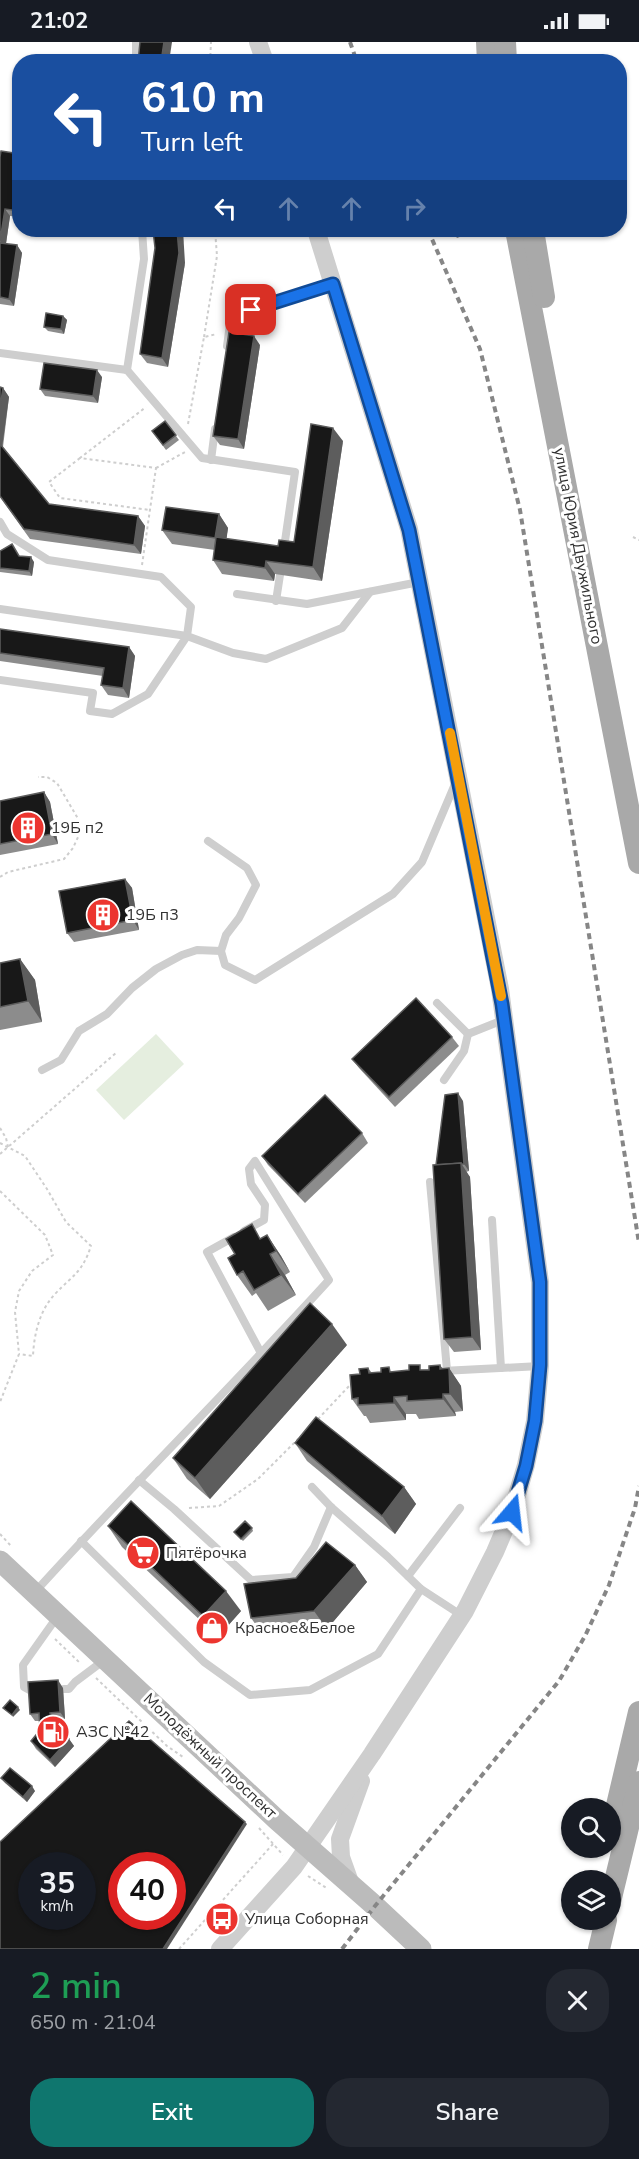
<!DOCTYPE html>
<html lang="en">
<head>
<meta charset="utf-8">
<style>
  body { margin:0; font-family:"Nunito Sans",sans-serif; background:#242831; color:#f1f3f6; height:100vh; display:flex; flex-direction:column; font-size:22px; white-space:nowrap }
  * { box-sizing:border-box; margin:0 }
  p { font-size:20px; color:#9ea1a6 }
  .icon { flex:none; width:33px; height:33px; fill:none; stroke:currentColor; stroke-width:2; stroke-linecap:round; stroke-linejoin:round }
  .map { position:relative; height:1907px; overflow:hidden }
  .side { display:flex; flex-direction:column; background:#171b24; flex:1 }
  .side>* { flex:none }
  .banner { position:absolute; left:12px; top:12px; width:615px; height:183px; border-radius:24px; box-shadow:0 2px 4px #0004; background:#1a4fa0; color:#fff; overflow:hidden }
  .controls { position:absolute; left:561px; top:1756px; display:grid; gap:12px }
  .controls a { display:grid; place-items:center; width:60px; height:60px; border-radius:50%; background:#171b24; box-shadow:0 2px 4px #0004; font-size:30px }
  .speed { position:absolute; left:18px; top:1810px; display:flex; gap:12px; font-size:30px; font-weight:700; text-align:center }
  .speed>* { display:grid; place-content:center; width:78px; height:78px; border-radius:50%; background:#171b24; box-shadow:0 2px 4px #0004; line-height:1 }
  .speed small { font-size:15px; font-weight:400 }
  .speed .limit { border:9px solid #d22; background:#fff; color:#111 }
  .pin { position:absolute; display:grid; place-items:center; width:51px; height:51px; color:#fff; margin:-26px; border-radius:12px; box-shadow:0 3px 9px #0006 }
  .me { position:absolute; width:66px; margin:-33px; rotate:17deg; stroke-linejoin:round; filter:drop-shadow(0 0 4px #0008) }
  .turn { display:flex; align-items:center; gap:21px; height:126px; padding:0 30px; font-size:27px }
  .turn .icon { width:78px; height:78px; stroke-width:2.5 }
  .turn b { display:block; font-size:42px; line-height:51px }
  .lanes { display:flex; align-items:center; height:57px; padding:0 30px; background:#0003; justify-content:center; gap:30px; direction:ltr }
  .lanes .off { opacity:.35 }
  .round { display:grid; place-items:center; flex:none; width:63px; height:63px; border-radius:24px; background:#242831 }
  .head { display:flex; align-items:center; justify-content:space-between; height:102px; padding:0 30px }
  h1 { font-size:36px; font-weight:600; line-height:45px; color:#1e9e55 }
  .action { display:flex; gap:12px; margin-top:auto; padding:12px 30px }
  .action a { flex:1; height:69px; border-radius:24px; background:#0f766e; color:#fff; font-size:24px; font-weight:600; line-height:69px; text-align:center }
  .action a+a { background:#242831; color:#f1f3f6 }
  .status { display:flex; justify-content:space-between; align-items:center; height:42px; padding:0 30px; background:#171b24; direction:ltr }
  .status svg { height:16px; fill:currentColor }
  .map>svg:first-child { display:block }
  .green { fill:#e5eedf }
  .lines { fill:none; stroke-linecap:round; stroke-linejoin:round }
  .path { stroke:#cecece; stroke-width:2; stroke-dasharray:3 3; stroke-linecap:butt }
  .service { stroke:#cecece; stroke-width:8 }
  .tertiary { stroke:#cecece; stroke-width:18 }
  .secondary { stroke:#bbb; stroke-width:21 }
  .primary { stroke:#a9a9a9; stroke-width:22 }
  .rail { stroke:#868686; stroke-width:4; stroke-dasharray:6 4.5; stroke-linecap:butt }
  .wall { fill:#8c8c8c }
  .shaded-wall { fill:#5d5d5d }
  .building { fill:#181818; stroke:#5d5d5d; stroke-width:1.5; fill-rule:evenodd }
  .route-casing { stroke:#114b97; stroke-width:15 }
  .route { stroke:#1a73e8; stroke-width:10 }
  .slow { stroke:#f59e0b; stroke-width:10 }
  .labels { text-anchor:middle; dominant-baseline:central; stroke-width:6; stroke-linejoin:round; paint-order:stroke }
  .street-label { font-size:16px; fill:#313131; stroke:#fff }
  .poi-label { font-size:16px; fill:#313131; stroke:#fff; text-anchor:start }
</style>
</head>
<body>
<div class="status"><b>21:02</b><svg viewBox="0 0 49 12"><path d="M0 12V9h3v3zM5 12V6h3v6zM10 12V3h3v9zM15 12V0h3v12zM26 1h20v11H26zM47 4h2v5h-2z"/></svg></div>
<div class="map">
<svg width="639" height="1907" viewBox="0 0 639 1907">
  <rect width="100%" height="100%" fill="#fff"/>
  <polygon class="green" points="156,992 184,1022 124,1078 96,1048"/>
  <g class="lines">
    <g class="path">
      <polyline points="210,20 211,0"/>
      <polyline points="204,295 217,214 215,188"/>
      <polyline points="188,382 204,295 217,292"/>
      <polyline points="80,416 49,440 60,456 150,468"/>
      <polyline points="156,426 185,410"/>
      <polyline points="633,495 639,498"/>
      <polyline points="142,523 156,426 80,416 146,365"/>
      <polyline points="0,835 8,830 64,817 73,806 79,793 80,780 57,741 47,735 38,735"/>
      <polyline points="0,1086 6,1096 8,1105"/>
      <path d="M 0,1101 L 25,1114 L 47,1147 L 66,1180 L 91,1204 C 82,1231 73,1233 55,1252 C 39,1269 34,1293 33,1314 L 19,1312"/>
      <polyline points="0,1112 117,1010"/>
      <polyline points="0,1149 45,1193 53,1213 32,1229 19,1249 15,1270 19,1312 0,1360"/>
      <polyline points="318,1377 351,1342"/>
      <polyline points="189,1466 219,1464 258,1437 301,1394"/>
      <polyline points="0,1492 12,1505"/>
      <polyline points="55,1597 81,1622"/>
      <polyline points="96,1636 167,1704 183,1715"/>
      <polyline points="259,1786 283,1813"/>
      <polyline points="308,1834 328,1847"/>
      <polyline points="179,1907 273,1802"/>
    </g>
    <g class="service">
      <polyline points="136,20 136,0"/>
      <polyline points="227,304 231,275 332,242"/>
      <polyline points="0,311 127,328 202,416 295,430 284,506"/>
      <polyline points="127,328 144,217 142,188"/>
      <polyline points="211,418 215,387"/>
      <polyline points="0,480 7,492 48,518 161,535 191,565 187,594 233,611 266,617 342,586 370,550"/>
      <polyline points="237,552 307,562 419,540"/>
      <polyline points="276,559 280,533"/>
      <polyline points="0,567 187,594 148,652 112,672 90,669 93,651 0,638"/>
      <polyline points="208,799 247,826 256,843 239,876 226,893 221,909 225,923 255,938 393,852 422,820 455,742"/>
      <polyline points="437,961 468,992 503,978"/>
      <polyline points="42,1028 61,1018 79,989 107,972 132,946 156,927 182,913 197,908 221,909"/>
      <polyline points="444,1038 464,1009 468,992"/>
      <polyline points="430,1140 447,1328"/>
      <polyline points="492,1178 501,1326"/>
      <polyline points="234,1195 207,1210 262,1313"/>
      <polyline points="442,1329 540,1324"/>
      <polyline points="139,1438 174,1467 251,1538 293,1535 314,1505 331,1465"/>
      <polyline points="312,1445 331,1465 388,1515 421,1547 461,1573"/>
      <polyline points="81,1499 204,1620 250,1653 310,1648 378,1612 421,1547"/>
      <polyline points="408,1534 460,1466"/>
      <path d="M 35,1550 C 131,1444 233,1344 329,1238 L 255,1119 L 249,1127 L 251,1142 L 265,1163 L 264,1178 L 244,1189"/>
      <polyline points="64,1647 69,1647 75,1640 103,1619"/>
      <polyline points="33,1650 24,1645 23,1623 57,1575"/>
    </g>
    <g class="tertiary">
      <polyline points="258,0 265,20"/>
      <polyline points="351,1843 341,1815 340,1797 361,1739"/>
      <polyline points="220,1907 294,1825 372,1712 465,1569 495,1510 512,1470 526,1423 535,1379 540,1324 540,1240 500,947 409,487 316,188"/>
    </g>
    <polyline class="secondary" points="0,1519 276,1777 375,1864 421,1907"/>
    <g class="primary">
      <polyline points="487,0 488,20"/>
      <polyline points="505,0 506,20"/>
      <polyline points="516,188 639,821"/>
      <polyline points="533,188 544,255"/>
      <polyline points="610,1793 639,1670"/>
      <polyline points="610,1860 639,1740"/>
      <polyline points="599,1907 606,1878"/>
    </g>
    <g class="rail">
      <polyline points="350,0 357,20"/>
      <polyline points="428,188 480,307 520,468 639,1201"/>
      <polyline points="342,1907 375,1864 559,1639 585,1594 609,1543 635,1466 639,1444"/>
    </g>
  </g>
  <g class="wall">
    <polygon points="20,112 20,175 10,174 6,202 17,203 22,211 14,264 0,262 0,115"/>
    <polygon points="451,188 478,188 457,196"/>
    <polygon points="185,221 168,325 147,321 140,312"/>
    <polygon points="63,274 67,278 64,292 48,289 44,285"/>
    <polygon points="260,303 244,407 220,403 213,394"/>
    <polygon points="102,335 98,361 45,354 40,347"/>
    <polygon points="3,346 9,355 3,405 49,462 138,474 145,484 141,512 30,497 0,455"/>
    <polygon points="165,379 179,398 166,408 152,389"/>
    <polygon points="343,399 322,539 275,532 274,539 222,532 213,518 215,508 172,502 162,488 219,472 228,486 226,497 278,504 294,500"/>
    <polygon points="0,509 20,514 34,520 32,534 0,530"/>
    <polygon points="0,587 129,605 135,614 129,656 108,653 101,643 103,634 0,619"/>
    <polygon points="44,750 50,760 58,802 0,813 0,759"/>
    <polygon points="125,837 132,846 139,888 74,900 67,891"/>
    <polygon points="20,917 35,938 42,980 0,988 0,921"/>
    <polygon points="452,995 459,1004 395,1065 359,1026 352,1017"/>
    <polygon points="463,1059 469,1129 466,1130 470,1135 481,1308 454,1310 444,1297 436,1123"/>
    <polygon points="362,1091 368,1101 305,1161 268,1123 262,1114"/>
    <polygon points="267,1193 281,1214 290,1230 285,1233 296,1253 268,1269 256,1251 252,1254 237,1233 262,1196"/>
    <polygon points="347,1303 210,1457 187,1437 173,1416"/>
    <polygon points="368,1326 372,1331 449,1326 461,1344 463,1369 455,1370 456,1374 419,1377 416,1372 406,1372 406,1378 370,1381 366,1374 364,1374 352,1357 360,1332"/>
    <polygon points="295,1401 404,1445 416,1462 395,1492 307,1419"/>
    <polygon points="108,1484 241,1569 218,1595 122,1505"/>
    <polygon points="252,1486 253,1489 243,1499 234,1490"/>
    <polygon points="355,1523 367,1540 327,1587 263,1593 251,1576 296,1536"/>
    <polygon points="63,1646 65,1677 56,1678 56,1682 69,1697 74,1704 55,1725 36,1707 31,1699 40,1688 39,1679 35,1679 30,1672"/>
    <polygon points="1,1736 35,1749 27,1760 5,1741"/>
  </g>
  <g class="shaded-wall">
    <polygon points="164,0 172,0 169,20 161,20"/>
    <polygon points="5,167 10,174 5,208 0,201"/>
    <polygon points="177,188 183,188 185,221 168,325 162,316"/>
    <polygon points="17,203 22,211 14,264 9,257"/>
    <polygon points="63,274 67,278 64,292 61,287"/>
    <polygon points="254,294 260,303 244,407 238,397"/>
    <polygon points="97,328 102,335 98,361 93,354"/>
    <polygon points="3,346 9,355 2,406 0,403 0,366"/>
    <polygon points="333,386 343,399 322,539 313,525"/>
    <polygon points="219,472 228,486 225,509 215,496"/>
    <polygon points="138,474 145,484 141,512 134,503"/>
    <polygon points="31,515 34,520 32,534 29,529"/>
    <polygon points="266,519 275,532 274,539 265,526"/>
    <polygon points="129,605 135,614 129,656 123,646"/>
    <polygon points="44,750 50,760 58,802 52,792"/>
    <polygon points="125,837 132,846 139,888 133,878"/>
    <polygon points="20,917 35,938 42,980 28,959"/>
    <polygon points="458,1051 463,1059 469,1129 464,1122"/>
    <polygon points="461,1121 470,1135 481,1308 472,1295"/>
    <polygon points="267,1193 281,1214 290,1230 276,1209"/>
    <polygon points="270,1212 285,1233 296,1253 281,1233"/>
    <polygon points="332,1282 347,1303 210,1457 195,1436"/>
    <polygon points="440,1323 450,1337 449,1326 461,1344 463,1369 450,1352 440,1327"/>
    <polygon points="443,1352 455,1370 456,1374 443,1357"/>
    <polygon points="394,1355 406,1372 406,1378 394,1361"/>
    <polygon points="404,1445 416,1462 395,1492 382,1474"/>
    <polygon points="355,1523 367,1540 327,1587 314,1569"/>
    <polygon points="226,1549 241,1569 218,1595 203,1574"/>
    <polygon points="58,1638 63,1646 65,1677 60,1670"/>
    <polygon points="18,1665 20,1668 13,1675 12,1673"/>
    <polygon points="50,1671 56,1678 56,1684 51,1677"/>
    <polygon points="69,1697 74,1704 55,1725 50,1718"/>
    <polygon points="32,1744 35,1749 27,1760 23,1755"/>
    <polygon points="245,1780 247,1782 167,1907 163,1907"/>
  </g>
  <g class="building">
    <polygon points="140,0 164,0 161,20 138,20"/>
    <polygon points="1,109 20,112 20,169 5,167 0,199 0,115"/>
    <polygon points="153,188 177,188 179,211 162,316 140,312 155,206"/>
    <polygon points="0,201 17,203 9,257 0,255"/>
    <polygon points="46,271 63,274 61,287 44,285"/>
    <polygon points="229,290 254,294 238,397 213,394"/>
    <polygon points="44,321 97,328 93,354 40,347"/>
    <polygon points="0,345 3,346 0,366"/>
    <polygon points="165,379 176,393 163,403 152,389"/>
    <polygon points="311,382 333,386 313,525 266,519 265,526 213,518 216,495 278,504 279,498 294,500"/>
    <polygon points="0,402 49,462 138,474 134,503 24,487 0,454"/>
    <polygon points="166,465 219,472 215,496 162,488"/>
    <polygon points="12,502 19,514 31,515 29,529 0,526 0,509"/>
    <polygon points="0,587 129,605 123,646 101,643 104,626 0,611"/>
    <polygon points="44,750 52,792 0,802 0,759"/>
    <polygon points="125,837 133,878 67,891 59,849"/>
    <polygon points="20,917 28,959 0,965 0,921"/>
    <polygon points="416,956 452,995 389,1055 352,1017"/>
    <polygon points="458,1051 464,1122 461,1122 461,1121 436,1123 445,1053"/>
    <polygon points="325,1053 362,1091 298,1152 262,1114"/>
    <polygon points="461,1121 472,1295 444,1297 433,1123"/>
    <polygon points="252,1182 260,1197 267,1193 276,1209 270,1212 281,1233 254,1248 243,1229 237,1233 228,1216 235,1212 226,1197"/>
    <polygon points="310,1261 332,1282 195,1436 173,1416"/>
    <polygon points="409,1323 420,1323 420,1328 429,1328 429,1324 440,1323 440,1327 449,1326 450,1352 443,1352 443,1357 407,1359 407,1354 394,1355 394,1361 358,1363 358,1356 352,1357 350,1333 360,1332 359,1327 368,1326 369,1331 381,1330 381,1326 389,1325 390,1330 409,1328"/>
    <polygon points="316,1375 404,1445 382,1474 295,1401"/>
    <polygon points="131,1459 226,1549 203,1574 108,1484"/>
    <polygon points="245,1479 252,1486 241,1497 234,1490"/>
    <polygon points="326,1500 355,1523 314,1569 251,1576 244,1542 296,1536"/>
    <polygon points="58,1638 60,1670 50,1671 51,1677 69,1697 50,1718 31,1699 40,1688 39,1671 30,1672 28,1640"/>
    <polygon points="10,1658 18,1665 12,1673 3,1666"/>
    <path d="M 129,1679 L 245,1780 L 163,1907 L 0,1907 L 0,1800 ZM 32,1824 L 82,1824 L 82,1875 L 32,1875 ZM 122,1824 L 172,1824 L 172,1875 L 122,1875 Z"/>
    <polygon points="10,1726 32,1744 23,1755 1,1736"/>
  </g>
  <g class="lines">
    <defs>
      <polyline id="route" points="251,268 333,242 409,488 502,962 540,1240 540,1323 535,1379 526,1424 512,1470"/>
    </defs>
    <use href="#route" class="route-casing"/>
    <use href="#route" class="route"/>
    <polyline class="slow" points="450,691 501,954"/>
  </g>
  <defs>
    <symbol id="building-disc" viewBox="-11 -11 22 22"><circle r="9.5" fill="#ec352f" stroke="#fff"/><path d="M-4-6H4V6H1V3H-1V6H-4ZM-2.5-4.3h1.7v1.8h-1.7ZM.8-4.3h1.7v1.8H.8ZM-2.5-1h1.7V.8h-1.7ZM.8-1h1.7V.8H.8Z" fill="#fff"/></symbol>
    <symbol id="supermarket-disc" viewBox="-11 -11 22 22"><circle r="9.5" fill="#ec352f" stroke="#fff"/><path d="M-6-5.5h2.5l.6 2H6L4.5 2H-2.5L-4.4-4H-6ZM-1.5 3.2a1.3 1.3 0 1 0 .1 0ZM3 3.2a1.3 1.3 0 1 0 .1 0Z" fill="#fff"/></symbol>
    <symbol id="shop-disc" viewBox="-11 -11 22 22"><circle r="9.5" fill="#ec352f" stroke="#fff"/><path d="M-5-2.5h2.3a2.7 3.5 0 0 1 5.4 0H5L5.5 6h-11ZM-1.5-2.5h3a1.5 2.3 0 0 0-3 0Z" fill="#fff"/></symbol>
    <symbol id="fuel-disc" viewBox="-11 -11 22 22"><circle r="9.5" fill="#ec352f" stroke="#fff"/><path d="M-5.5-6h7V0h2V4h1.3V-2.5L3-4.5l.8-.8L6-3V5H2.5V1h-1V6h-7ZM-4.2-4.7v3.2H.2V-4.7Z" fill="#fff"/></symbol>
    <symbol id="bus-disc" viewBox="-11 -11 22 22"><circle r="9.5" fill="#ec352f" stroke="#fff"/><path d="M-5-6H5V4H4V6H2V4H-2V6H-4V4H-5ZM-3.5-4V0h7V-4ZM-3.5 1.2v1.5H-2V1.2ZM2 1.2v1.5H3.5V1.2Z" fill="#fff"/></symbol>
  </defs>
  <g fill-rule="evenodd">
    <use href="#building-disc" x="9" y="767" width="38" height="38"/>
    <use href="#building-disc" x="84" y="854" width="38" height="38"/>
    <use href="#supermarket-disc" x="124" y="1492" width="38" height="38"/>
    <use href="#shop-disc" x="193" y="1567" width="38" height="38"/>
    <use href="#fuel-disc" x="34" y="1671" width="38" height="38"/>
    <use href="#bus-disc" x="203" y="1858" width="38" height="38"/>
  </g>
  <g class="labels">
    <g class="street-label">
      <text transform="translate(578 504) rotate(79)">улица Юрия Двужильного</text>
      <text transform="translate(210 1714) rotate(43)">Молодёжный проспект</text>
    </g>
    <g class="poi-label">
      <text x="51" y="786">19Б п2</text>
      <text x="126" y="873">19Б п3</text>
      <text x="166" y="1511">Пятёрочка</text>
      <text x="235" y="1586">Красное&amp;Белое</text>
      <text x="76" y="1690">АЗС №42</text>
      <text x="245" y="1877">Улица Соборная</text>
    </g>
  </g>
</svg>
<div class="controls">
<a><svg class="icon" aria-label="search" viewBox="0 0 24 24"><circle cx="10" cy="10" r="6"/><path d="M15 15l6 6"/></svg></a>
<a><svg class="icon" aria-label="layers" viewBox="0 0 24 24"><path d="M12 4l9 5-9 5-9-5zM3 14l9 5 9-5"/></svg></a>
</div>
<div class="speed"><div>35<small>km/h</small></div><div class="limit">40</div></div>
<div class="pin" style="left:251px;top:268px;background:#d93025"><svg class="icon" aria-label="arrive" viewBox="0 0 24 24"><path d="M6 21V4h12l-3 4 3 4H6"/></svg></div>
<svg class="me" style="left:512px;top:1470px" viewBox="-20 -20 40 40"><path d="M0-17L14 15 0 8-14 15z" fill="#1a73e8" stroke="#fff" stroke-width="4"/></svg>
<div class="banner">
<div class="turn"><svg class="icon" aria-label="left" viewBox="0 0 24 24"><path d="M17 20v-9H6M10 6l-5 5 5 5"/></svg><div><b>610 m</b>Turn left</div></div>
<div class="lanes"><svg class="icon" aria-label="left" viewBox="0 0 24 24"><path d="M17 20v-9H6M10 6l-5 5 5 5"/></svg><svg class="icon off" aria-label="ahead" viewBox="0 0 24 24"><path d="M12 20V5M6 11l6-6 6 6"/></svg><svg class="icon off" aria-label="ahead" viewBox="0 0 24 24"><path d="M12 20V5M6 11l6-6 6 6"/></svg><svg class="icon off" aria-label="right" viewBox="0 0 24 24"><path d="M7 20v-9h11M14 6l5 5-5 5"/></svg></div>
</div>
</div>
<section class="side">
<div class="head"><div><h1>2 min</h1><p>650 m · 21:04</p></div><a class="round"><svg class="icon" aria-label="close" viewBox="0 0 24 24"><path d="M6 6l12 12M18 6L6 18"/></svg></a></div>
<div class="action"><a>Exit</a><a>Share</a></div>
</section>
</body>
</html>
